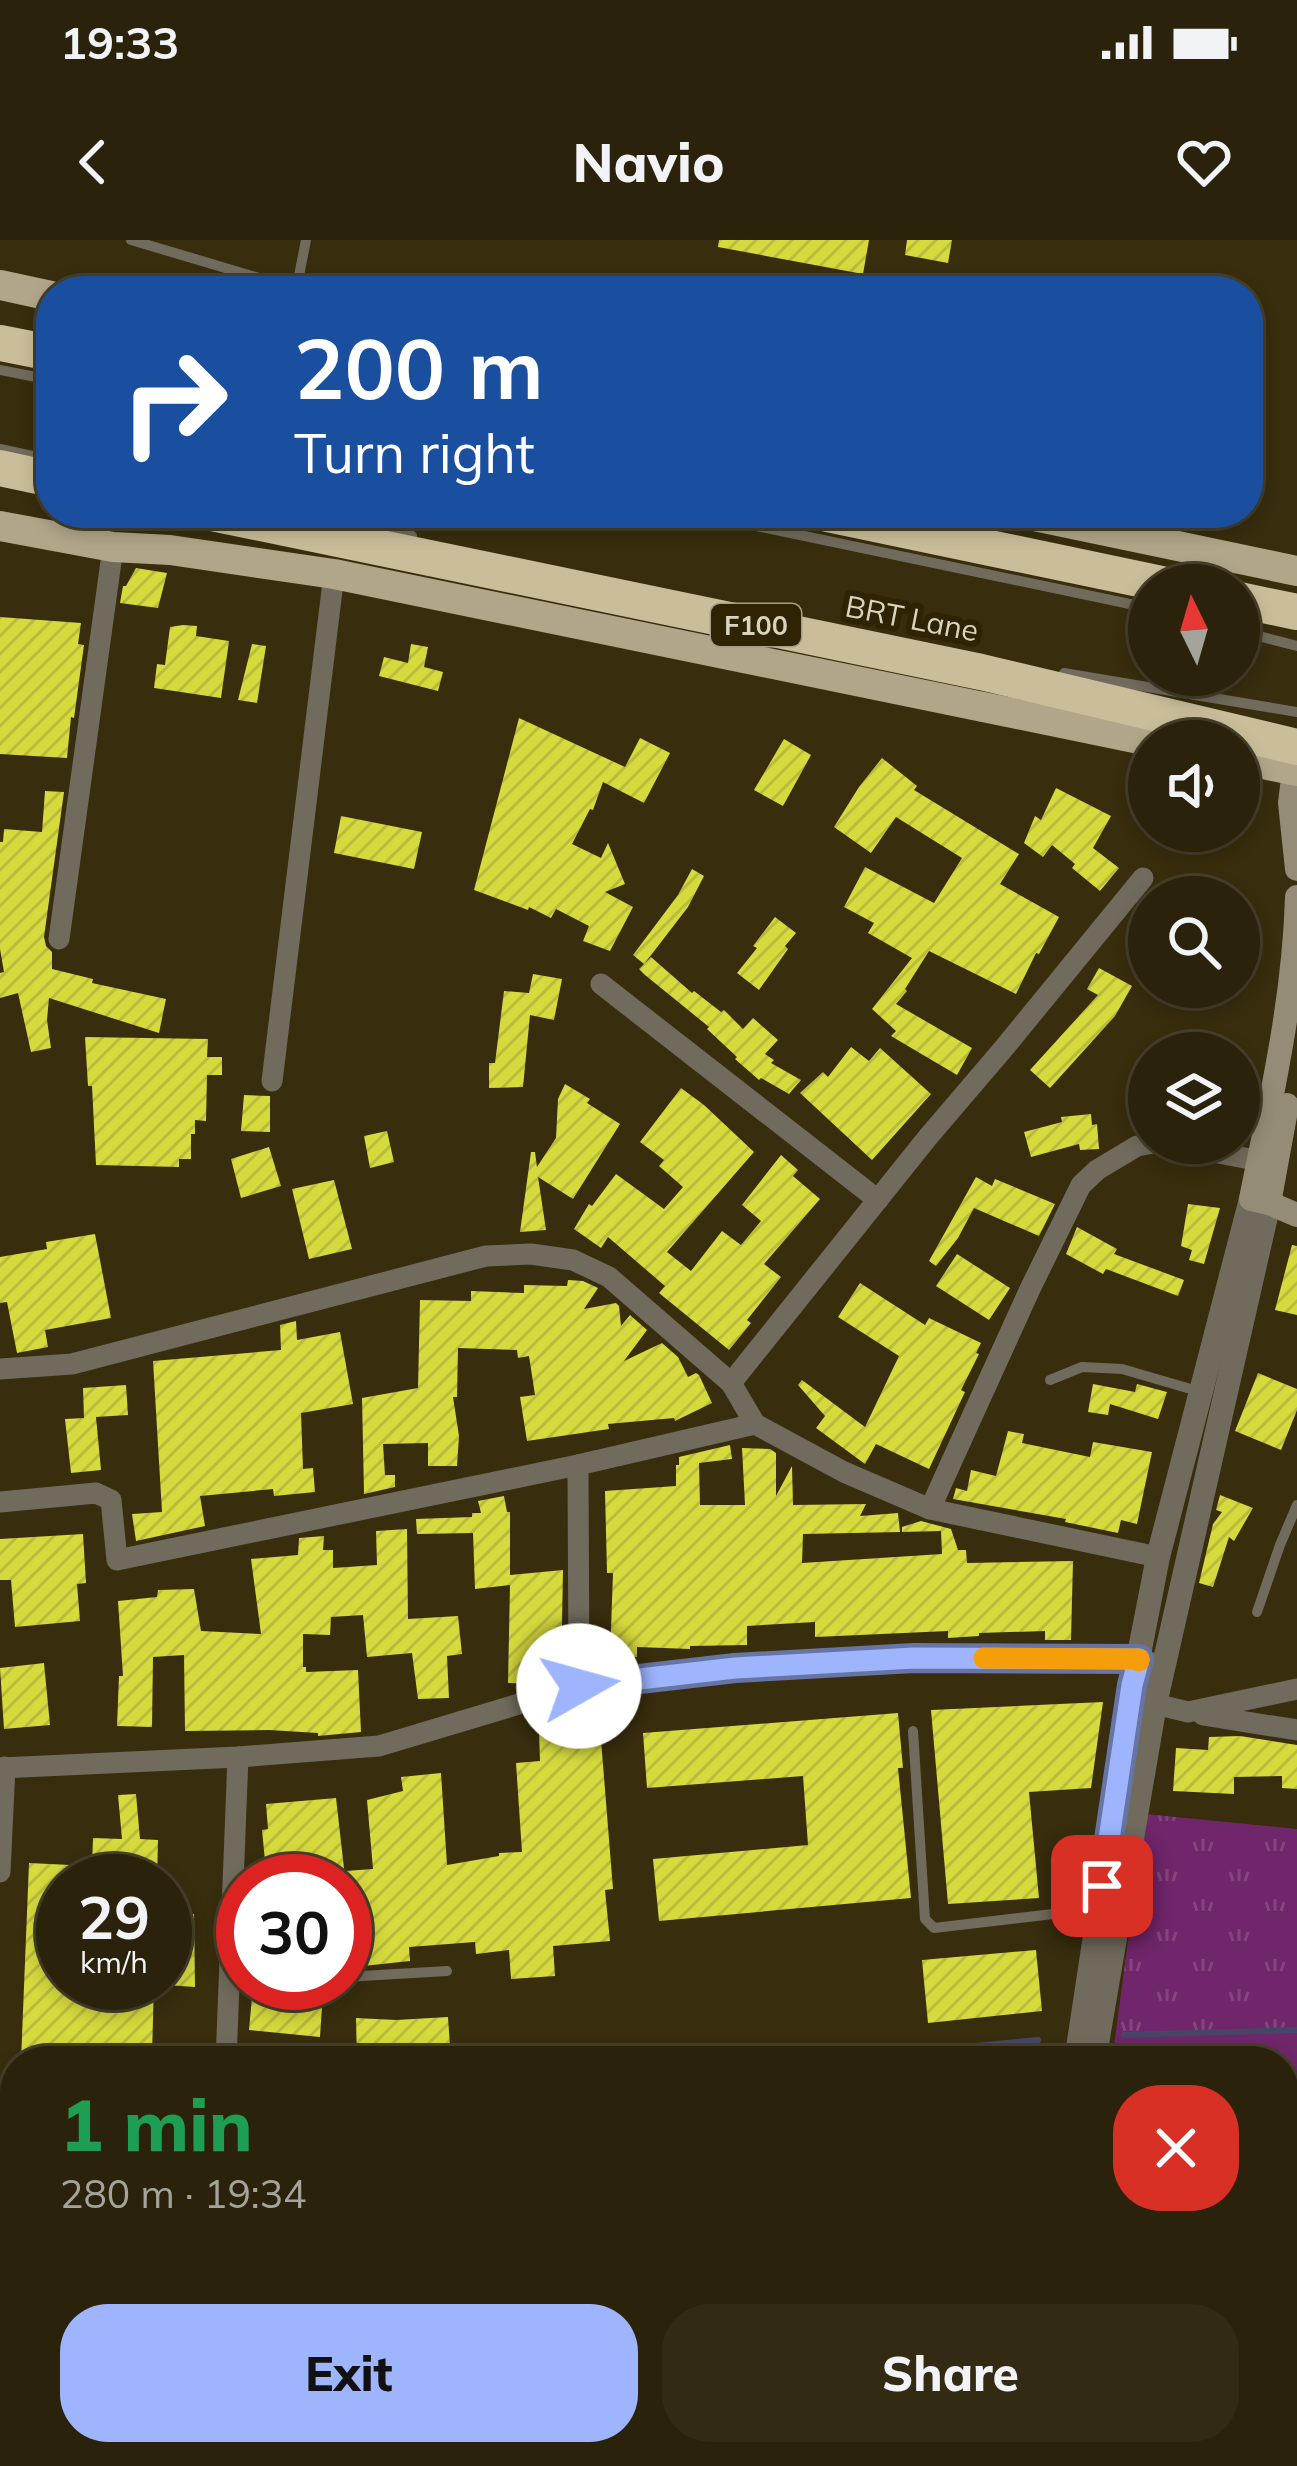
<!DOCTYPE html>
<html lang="en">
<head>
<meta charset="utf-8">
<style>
  body { margin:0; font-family:Mulish,sans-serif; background:#322a13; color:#f1f3f6; height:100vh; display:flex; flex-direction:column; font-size:45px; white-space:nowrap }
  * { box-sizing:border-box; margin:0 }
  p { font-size:39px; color:#a5a49c }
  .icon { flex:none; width:66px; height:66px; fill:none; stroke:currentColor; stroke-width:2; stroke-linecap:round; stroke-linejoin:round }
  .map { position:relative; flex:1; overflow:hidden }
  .sheet { position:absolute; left:0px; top:1806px; width:1299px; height:420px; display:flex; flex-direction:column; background:#2a220a; border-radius:48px 48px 0 0; box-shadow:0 6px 18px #0003,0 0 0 3px #463f2b }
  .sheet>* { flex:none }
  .banner { position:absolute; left:36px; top:36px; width:1227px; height:252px; border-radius:48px; box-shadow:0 6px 18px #0003,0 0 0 3px #463f2b; background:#1a4fa0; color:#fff; overflow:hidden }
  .needle { width:78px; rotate:355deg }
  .buttons { position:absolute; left:1128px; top:324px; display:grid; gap:24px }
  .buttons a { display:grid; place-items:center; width:132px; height:132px; border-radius:50%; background:#2a220a; box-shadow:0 6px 18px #0003,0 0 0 3px #463f2b; font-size:60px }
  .speed { position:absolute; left:36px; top:1614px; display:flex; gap:24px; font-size:60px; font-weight:700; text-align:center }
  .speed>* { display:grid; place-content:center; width:156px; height:156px; border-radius:50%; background:#2a220a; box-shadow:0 6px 18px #0003,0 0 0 3px #463f2b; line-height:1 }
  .speed small { font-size:30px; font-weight:400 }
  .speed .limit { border:18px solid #d22; background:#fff; color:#111 }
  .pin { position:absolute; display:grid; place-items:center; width:102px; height:102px; color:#fff; margin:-51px; border-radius:24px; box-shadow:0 6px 18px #0006 }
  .me { position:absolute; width:132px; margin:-66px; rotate:83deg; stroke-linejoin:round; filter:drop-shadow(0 0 9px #0008) }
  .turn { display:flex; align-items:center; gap:42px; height:252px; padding:0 60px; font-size:54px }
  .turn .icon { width:156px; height:156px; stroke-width:2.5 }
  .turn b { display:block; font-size:84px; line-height:102px }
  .round { display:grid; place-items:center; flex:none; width:126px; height:126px; border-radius:48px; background:#322a13 }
  .headline { display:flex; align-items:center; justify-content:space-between; height:204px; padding:0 60px }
  h1 { font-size:72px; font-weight:800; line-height:90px; color:#1e9e55 }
  .button { display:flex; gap:24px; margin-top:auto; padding:24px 60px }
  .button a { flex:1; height:138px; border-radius:48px; background:#9eb4fd; color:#111; font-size:48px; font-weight:800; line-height:138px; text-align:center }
  .button a+a { background:#322a13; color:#f1f3f6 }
  .status { display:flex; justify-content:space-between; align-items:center; height:84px; padding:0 60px; background:#2a220a; direction:ltr }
  .status svg { height:33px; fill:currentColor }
  header { display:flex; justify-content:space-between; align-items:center; height:156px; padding:0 60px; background:#2a220a; font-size:54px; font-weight:800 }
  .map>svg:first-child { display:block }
  .grass { fill:url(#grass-tufts) }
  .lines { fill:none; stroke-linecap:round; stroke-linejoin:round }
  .stream { stroke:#474667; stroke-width:6 }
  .building { fill:url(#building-hatch) }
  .service { stroke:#706b5c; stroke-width:10 }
  .minor { stroke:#706b5c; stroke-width:21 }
  .tertiary { stroke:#706b5c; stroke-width:24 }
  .secondary { stroke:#948c76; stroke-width:24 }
  .primary { stroke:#b1a689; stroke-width:30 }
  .motorway { stroke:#cabe9a; stroke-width:36 }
  .route-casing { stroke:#6775a4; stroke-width:30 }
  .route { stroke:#9eb4fd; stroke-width:21 }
  .slow { stroke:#f59e0b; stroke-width:21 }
  .labels { text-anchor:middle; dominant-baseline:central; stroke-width:12; stroke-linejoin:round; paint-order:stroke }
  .shield { fill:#2e2303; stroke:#a69e88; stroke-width:3 }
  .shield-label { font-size:27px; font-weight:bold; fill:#d9d3c1 }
  .street-label { font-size:30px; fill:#d9d3c1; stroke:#2e2303 }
</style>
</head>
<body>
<div class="status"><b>19:33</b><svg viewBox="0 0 49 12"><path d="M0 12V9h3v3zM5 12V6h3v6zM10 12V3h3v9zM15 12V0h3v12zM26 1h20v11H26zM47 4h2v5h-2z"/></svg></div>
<header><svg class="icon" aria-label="back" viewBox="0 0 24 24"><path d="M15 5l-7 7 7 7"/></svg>Navio<svg class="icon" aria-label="heart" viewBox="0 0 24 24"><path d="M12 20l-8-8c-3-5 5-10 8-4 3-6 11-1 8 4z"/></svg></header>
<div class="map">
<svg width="1297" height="2226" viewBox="0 0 1297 2226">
  <defs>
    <pattern id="grass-tufts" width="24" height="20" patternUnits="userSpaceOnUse" patternTransform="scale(3)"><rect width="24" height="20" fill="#70266a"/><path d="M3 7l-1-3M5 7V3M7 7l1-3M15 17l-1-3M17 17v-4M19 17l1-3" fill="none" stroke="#84457e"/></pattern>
    <pattern id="building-hatch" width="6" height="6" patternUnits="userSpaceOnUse" patternTransform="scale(3)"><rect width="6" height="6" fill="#d6da3d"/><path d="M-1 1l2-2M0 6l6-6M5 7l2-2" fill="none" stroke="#b8bb3c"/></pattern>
  </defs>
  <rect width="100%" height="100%" fill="#382d0d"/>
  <g class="grass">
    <polygon points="1145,1574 1297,1589 1297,1951 1284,1946 1284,1821 1112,1821"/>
    <polygon points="15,2136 15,2211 230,2211 230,2226 0,2226 0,2166"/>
  </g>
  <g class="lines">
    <g class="stream">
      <polyline points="1124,1795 1297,1790"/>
      <polyline points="818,1821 1038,1800"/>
      <polyline points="0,2192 15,2185"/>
    </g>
  </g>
  <g class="building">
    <polygon points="719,0 869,0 863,34 718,7"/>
    <polygon points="907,0 952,0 948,23 905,15"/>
    <polygon points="136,328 167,333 158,368 120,363 123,346 126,346"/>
    <polygon points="0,377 81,383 78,404 84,405 74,478 71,477 67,518 0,514"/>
    <polygon points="183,385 197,386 196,396 229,401 221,458 154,448 157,424 165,425 170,387"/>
    <polygon points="252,404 266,406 257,463 238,460"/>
    <polygon points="411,404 428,407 424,427 443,432 438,451 379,436 384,417 408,423"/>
    <polygon points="519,478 625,527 640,498 670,513 644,563 603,542 593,570 590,569 572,604 601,618 608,603 625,644 605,652 633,667 610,711 583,701 589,686 556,669 551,678 529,667 528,670 474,650"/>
    <polygon points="784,499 811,515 783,566 754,550"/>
    <polygon points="882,518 917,546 914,550 1019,614 1000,644 1059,677 1039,714 1036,713 1016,754 929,711 905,749 907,751 896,764 972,808 957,835 891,796 896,791 872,769 912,718 868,693 874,683 844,667 865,627 934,663 962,618 896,577 871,613 834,587 859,547"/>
    <polygon points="1056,548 1111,576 1093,608 1119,628 1100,651 1072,628 1075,624 1052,605 1043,617 1024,603 1035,576 1041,580"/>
    <polygon points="45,551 64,552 44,697 46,706 52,712 52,729 93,739 92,743 166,759 159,793 49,758 47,780 51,808 31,812 18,753 0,758 0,733 4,732 0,709 0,602 3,602 4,589 42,592"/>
    <polygon points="341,576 422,592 414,629 334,613"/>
    <polygon points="692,629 704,636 688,667 645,723 651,717 692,753 694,751 721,772 724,770 743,789 753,778 778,800 765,814 774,820 771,823 801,840 789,854 761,838 759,840 735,819 737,817 707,789 709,787 645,735 639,729 644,724 633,715 678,655"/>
    <polygon points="775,677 796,693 785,706 788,709 759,750 737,733 757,708 753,706"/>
    <polygon points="1099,728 1132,746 1115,776 1050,848 1030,830 1098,755 1087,749"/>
    <polygon points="533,734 562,739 554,780 530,775 523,847 489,848 489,823 495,823 504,751 529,753"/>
    <polygon points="85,797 208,799 207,817 222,817 222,835 207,835 206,881 195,880 195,894 191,894 191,919 179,919 179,927 96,925 92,846 88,846"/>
    <polygon points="851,807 869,821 880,808 931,854 872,920 800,853 823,832 828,837"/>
    <polygon points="565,844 590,859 587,863 620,884 573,959 538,937 546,990 520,992 531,912 535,912 537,927 556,898 558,859"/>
    <polygon points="681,848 704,865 754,912 667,1012 691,1031 722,991 741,1005 761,981 742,965 781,915 798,930 793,936 820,959 764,1024 781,1037 747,1080 751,1083 729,1110 659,1053 665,1046 608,997 601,1008 574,989 589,964 592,966 616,934 664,969 683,947 659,926 664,920 640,902"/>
    <polygon points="244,855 270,856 270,892 241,891"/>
    <polygon points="1091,874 1092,885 1097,884 1099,909 1080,910 1079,904 1031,917 1024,892 1062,882 1061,877"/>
    <polygon points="387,891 394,922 370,928 364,896"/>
    <polygon points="269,907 281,946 241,958 231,919"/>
    <polygon points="976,937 992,946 995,939 1055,964 1039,996 974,968 958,998 936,1026 929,1021"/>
    <polygon points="334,940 352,1009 309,1019 292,949"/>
    <polygon points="1188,964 1220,968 1204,1024 1189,1020 1192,1010 1181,1006"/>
    <polygon points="1077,987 1117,1009 1114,1014 1184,1040 1178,1056 1106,1029 1103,1034 1066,1014"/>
    <polygon points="95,994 111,1078 45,1090 48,1107 17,1113 7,1062 0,1063 0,1017 47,1009 46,1002"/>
    <polygon points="1292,1005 1297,1006 1297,1075 1275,1070"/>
    <polygon points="957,1014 1010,1048 989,1080 936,1046"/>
    <polygon points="568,1040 583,1041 598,1048 584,1069 616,1063 619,1066 621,1086 630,1075 647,1090 624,1121 662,1103 678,1117 688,1137 696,1133 699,1135 712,1163 675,1181 674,1178 608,1184 609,1189 527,1201 520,1157 535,1155 529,1116 518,1118 517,1110 458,1108 457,1157 453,1157 459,1196 457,1226 428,1226 428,1203 383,1204 385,1235 395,1235 395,1247 364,1254 362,1158 418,1148 420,1060 471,1061 471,1051 524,1053 524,1045 567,1046"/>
    <polygon points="860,1043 925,1085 929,1078 981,1103 976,1113 979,1114 961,1150 965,1152 929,1229 876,1204 865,1224 816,1188 825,1176 798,1145 802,1140 865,1187 899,1116 838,1077"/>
    <polygon points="296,1081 297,1100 340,1092 353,1164 301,1173 303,1229 313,1228 315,1252 274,1256 273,1249 200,1256 205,1286 136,1301 132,1274 162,1272 153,1121 281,1110 280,1085"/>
    <polygon points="1258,1133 1297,1149 1297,1170 1281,1210 1235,1191"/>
    <polygon points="1093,1144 1135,1152 1137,1144 1167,1152 1158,1179 1110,1164 1108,1175 1088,1172"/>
    <polygon points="126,1145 128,1175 96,1177 101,1230 71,1233 65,1179 84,1178 83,1148"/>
    <polygon points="1008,1191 1024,1194 1022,1203 1090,1217 1093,1202 1152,1212 1137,1284 1121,1280 1118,1293 1065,1282 1066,1279 953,1259 956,1248 967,1251 971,1230 996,1236"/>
    <polygon points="730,1205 732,1219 699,1223 700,1265 745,1265 742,1208 770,1209 776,1213 776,1256 792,1226 793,1265 866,1264 860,1276 898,1273 900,1292 803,1294 802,1323 942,1314 941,1291 902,1292 902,1287 921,1281 951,1289 958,1310 966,1310 967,1323 1073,1321 1071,1400 1045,1400 1045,1391 979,1393 979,1396 948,1398 948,1391 815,1397 815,1382 747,1386 747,1405 690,1406 690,1409 637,1407 637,1417 610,1417 613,1333 607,1333 605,1251 676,1246 676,1225 679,1225 679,1217"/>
    <polygon points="1220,1255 1253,1268 1234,1301 1229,1297 1213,1347 1199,1343 1213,1284 1222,1272 1216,1270"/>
    <polygon points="504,1256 507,1272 510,1272 510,1342 510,1335 563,1330 561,1436 534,1444 508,1443 510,1345 475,1349 473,1293 417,1294 416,1279 472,1277 472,1273 481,1273 478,1261"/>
    <polygon points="407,1289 408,1379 458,1376 462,1414 447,1416 449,1458 418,1459 412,1413 367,1417 363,1375 331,1377 330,1395 303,1394 303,1427 306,1427 306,1432 358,1430 361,1492 318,1496 318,1493 269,1490 185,1491 184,1415 153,1417 152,1487 117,1486 119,1436 123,1436 118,1361 157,1357 158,1350 194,1349 201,1391 261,1394 251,1319 298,1315 299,1298 324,1296 323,1310 333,1310 333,1328 377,1325 376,1291"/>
    <polygon points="83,1294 86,1343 77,1344 80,1381 15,1387 11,1340 0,1340 0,1299"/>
    <polygon points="44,1423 50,1485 4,1489 0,1428"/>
    <polygon points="1103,1462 1091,1548 1029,1552 1039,1658 948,1664 931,1470"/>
    <polygon points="898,1473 903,1528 898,1528 911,1658 659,1681 653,1619 808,1605 803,1536 647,1548 643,1493"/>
    <polygon points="602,1485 604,1499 601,1500 613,1649 605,1650 610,1701 553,1706 555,1736 511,1739 509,1710 476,1714 475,1702 409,1707 410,1721 354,1727 348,1672 345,1672 345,1641 267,1641 262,1590 268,1589 266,1564 336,1558 345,1637 345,1631 373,1629 367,1560 403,1551 401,1537 441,1533 447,1625 499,1616 499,1613 522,1612 516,1523 540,1521 539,1492"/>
    <polygon points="1240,1496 1297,1505 1297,1549 1282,1548 1282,1536 1234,1537 1234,1554 1173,1551 1176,1508 1208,1510 1209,1497"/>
    <polygon points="136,1554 140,1599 158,1600 157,1641 63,1641 63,1743 154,1743 152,1815 82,1813 82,1821 21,1821 29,1623 92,1626 93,1598 122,1599 118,1555"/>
    <polygon points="194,1674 195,1747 166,1745 167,1676"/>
    <polygon points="1036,1710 1042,1771 928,1783 922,1720"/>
    <polygon points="252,1757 322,1767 320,1797 249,1790"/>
    <polygon points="448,1777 451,1821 357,1821 356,1778 396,1780"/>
  </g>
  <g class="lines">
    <g class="service">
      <polyline points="131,0 296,49"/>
      <polyline points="296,51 306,0"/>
      <polyline points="0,130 51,140"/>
      <polyline points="0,209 51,220"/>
      <polyline points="310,273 412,296"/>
      <polyline points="694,273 1149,368"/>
      <polyline points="1239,391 1297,406"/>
      <polyline points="1064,433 1297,472"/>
      <polyline points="1050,1140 1082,1127 1122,1129 1201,1152"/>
      <polyline points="1257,1372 1280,1305 1297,1265"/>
      <polyline points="913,1491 925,1679 934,1688 1053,1674 1097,1680"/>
      <polyline points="345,1737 447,1731"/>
      <polyline points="1284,1968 1297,1971"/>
      <polyline points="1284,2156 1297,2175"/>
      <polyline points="770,2211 882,2214 912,2226"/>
      <polyline points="361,2226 366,2211"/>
      <polyline points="538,2226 538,2211"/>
      <polyline points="716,2226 716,2211"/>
    </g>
    <g class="minor">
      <polyline points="59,699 113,307"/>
      <polyline points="601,744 878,960"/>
      <polyline points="272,841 334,334"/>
      <polyline points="1166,903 1271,923"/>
      <polyline points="0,1129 72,1124 486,1016 531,1014 573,1020 609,1037 731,1143 755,1184 844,1232 930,1269 1158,1317"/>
      <polyline points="731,1143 928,897 1004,808 1143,638"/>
      <polyline points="578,1225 579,1446"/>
      <polyline points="0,1262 96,1253 111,1260 117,1320 578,1225 755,1184"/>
      <polyline points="930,1269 1030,1049 1081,945 1097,930 1137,906 1154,903"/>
      <polyline points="1155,1464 1188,1472 1297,1449"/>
      <polyline points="1203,1475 1297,1490"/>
      <polyline points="0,1528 238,1517 379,1506 579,1446 735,1428 914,1418 1139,1419 1152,1423"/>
      <polyline points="0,1632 5,1527"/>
      <polyline points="226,1821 238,1517"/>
      <polyline points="0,1895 6,2018 0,2018"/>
      <polyline points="218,2226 220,2211"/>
    </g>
    <g class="tertiary">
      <polyline points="1076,1821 1133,1445 1158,1317 1251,959"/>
      <polyline points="1094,1821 1155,1464 1269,963"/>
      <polyline points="987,2226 991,2211"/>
    </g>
    <g class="secondary">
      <polyline points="1294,530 1290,563 1297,629"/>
      <path d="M 1297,657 C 1294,760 1271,859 1251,959 L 1269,963 L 1297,975"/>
      <polyline points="1269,963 1287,865"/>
    </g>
    <g class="primary">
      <polyline points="0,45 51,56"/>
      <polyline points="1020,273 1297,331"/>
      <polyline points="0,286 113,307 170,310 334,334 1149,501"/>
      <polyline points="1239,519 1297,531"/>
    </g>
    <g class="motorway">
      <polyline points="0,103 51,113"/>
      <polyline points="0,228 51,239"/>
      <polyline points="212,273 981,432 1297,507"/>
      <polyline points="822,273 1167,345"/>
      <polyline points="1239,360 1297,372"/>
    </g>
  </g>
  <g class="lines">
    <defs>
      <polyline id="route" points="579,1446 735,1428 914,1418 1139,1419 1132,1445 1102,1646"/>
    </defs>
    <use href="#route" class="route-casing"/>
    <use href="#route" class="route"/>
    <polyline class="slow" points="984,1418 1139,1419 1139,1421"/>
  </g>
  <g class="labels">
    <rect class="shield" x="711" y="364" width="90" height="42" rx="9"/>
    <g class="shield-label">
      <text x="756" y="385">F100</text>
    </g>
    <g class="street-label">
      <text transform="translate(912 378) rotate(11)">BRT Lane</text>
    </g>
  </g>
</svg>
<div class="buttons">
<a><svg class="needle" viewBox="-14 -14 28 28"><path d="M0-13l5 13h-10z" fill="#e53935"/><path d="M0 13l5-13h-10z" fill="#a5a49c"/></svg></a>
<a><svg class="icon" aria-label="sound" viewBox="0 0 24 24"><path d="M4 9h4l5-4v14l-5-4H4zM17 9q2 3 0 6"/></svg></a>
<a><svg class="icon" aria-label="search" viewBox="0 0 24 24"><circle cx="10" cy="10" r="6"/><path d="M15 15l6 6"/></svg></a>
<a><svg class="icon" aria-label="layers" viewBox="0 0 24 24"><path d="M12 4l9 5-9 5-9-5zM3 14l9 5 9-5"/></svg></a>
</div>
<div class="speed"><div>29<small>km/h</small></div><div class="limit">30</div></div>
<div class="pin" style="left:1102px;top:1646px;background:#d93025"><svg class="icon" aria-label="arrive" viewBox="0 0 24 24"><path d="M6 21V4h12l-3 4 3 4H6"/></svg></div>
<svg class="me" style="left:579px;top:1446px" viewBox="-20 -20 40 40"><circle r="19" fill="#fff"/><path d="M0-13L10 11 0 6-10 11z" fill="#9eb4fd"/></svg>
<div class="banner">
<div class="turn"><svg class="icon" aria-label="right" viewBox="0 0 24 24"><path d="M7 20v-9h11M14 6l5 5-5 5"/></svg><div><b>200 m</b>Turn right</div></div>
</div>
<section class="sheet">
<div class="headline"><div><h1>1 min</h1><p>280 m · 19:34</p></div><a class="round" style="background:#d93025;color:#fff"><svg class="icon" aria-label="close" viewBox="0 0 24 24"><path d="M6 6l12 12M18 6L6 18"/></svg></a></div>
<div class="button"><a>Exit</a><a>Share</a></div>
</section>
</div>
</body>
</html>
